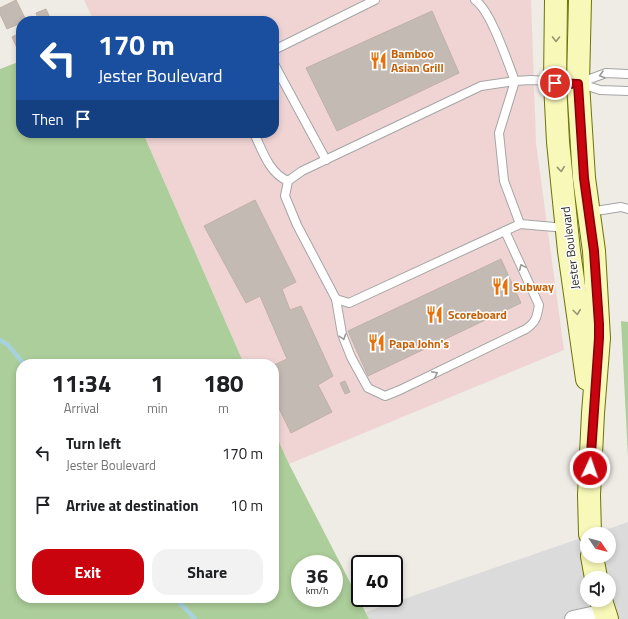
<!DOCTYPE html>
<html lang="en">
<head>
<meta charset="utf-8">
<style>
  body { margin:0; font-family:"Titillium Web",sans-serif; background:#f2f2f2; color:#202124; height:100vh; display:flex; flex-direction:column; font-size:15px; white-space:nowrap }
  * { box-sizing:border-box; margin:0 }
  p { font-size:13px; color:#757577 }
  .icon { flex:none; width:22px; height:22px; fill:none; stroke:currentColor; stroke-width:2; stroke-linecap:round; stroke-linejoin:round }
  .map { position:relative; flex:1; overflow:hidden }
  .details { position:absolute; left:16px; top:359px; width:263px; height:244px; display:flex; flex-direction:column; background:#fff; border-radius:16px; box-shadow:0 2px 6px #0003 }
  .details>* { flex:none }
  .banner { position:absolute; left:16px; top:16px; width:263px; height:122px; border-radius:16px; box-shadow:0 2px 6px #0003; background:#1a4fa0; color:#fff; overflow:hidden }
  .needle { width:26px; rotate:125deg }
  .controls { position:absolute; left:580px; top:527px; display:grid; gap:8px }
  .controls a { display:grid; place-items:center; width:36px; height:36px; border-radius:50%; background:#fff; box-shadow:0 2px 6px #0003; font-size:20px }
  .speed { position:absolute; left:291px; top:555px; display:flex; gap:8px; font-size:20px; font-weight:700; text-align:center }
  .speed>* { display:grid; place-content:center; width:52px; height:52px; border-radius:50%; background:#fff; box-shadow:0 2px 6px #0003; line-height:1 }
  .speed small { font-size:10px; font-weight:400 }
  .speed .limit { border:2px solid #111; border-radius:6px; background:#fff; color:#111 }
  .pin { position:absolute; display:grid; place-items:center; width:34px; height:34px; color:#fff; margin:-17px; border:2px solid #fff; border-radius:50%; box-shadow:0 1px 4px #0007 }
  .me { position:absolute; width:44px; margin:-22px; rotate:3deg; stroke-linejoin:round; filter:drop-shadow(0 0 3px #0008) }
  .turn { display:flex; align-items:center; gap:14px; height:84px; padding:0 16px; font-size:18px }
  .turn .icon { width:52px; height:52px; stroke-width:2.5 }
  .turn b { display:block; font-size:28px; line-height:34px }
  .then { display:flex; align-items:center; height:38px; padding:0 16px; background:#0003; gap:8px; font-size:15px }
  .eta { display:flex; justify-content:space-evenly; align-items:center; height:68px; text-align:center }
  .eta b { font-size:24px; font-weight:700; line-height:28px }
  .primary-button { display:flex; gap:8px; margin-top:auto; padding:8px 16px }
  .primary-button a { flex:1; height:46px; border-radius:16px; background:#c9040e; color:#fff; font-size:16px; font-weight:700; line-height:46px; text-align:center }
  .primary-button a+a { background:#f2f2f2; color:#202124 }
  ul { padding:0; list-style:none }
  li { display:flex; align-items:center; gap:12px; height:52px; padding:0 16px }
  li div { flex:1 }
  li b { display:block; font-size:15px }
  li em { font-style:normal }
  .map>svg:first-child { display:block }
  .residential { fill:#dcdbdb; fill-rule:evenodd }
  .commercial { fill:#f0d4d4 }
  .forest { fill:#acce9a; fill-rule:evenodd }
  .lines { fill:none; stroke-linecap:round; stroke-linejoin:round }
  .stream { stroke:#a6d2dc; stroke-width:4.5 }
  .building { fill:#c4bab4; stroke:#c0b1a7 }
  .lane-casing { stroke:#a5a5a5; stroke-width:10 }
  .street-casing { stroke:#a5a5a5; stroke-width:18 }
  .secondary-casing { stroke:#6d7407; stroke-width:24 }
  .lane { stroke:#fff; stroke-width:8 }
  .street { stroke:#fff; stroke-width:16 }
  .secondary { stroke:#f8f8b9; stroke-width:22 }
  .oneway { stroke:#969673 }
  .oneway2 { stroke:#9a9a9a }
  .route-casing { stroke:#830309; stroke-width:10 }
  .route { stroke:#c9040e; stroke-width:7 }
  .labels { text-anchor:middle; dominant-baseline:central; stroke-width:3; stroke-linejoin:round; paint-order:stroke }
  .food-label { font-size:12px; font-weight:bold; fill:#c56008; stroke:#fff; text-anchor:start }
  .street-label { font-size:12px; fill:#1e1e1e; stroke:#fff }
</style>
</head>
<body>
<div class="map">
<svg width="628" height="619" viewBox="0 0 628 619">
  <rect width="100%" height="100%" fill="#efebe5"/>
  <path class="residential" d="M 628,522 L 628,619 L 369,619 L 366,612 L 587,536 L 587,556 L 609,556 L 609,534 L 594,534 ZM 587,578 L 609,578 L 609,600 L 587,600 Z"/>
  <polygon class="commercial" points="84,0 531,0 536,143 564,350 289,464 274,431 274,364 244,364 143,133 274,133 274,21 94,21"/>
  <g class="forest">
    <path d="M 21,61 L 21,133 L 143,133 L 244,364 L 21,364 L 21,598 L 274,598 L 274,431 L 289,464 L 369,619 L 0,619 L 0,69 ZM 300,564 L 334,564 L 334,598 L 300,598 Z"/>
    <polygon points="621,321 628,322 628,457"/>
  </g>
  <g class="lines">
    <g class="stream">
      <polyline points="0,340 8,345 24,364"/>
      <polyline points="179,598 179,602 195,619"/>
    </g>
  </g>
  <g class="building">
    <polygon points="16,0 26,20 21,21 21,23 7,29 0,14 0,8"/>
    <polygon points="46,9 50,18 52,16 54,21 39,21 36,13"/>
    <polygon points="432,11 459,73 337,131 306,68"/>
    <polygon points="20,31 21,31 21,49 18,50 12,37 20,33"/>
    <polygon points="255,200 296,282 282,289 290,310 301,306 333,376 318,385 332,412 291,433 274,398 274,365 287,359 260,296 246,303 204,226"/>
    <polygon points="501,259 521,303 368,376 348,331"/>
    <polygon points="345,381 350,392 345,394 340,383"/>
  </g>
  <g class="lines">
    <defs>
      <g id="lane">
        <path d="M 475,0 C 491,11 507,61 515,81 L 531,80 L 578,83 L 600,90 L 628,91"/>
        <polyline points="274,50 375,0"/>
        <polyline points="274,64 326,160"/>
        <polyline points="579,83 606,73 628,74"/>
        <path d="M 254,133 C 262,150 269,173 288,181"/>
        <polyline points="589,212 621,207 628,209"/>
        <polyline points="520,224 504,181 499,133 515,81 481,86 302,171 288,181 285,196 297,225 336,299 349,303 520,224 566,228"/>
        <path d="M 336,299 L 342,334 L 351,357 L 368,388 L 385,396 L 400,390 L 526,329 C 536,322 537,317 539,305 L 505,231"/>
      </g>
      <polyline id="street" points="573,619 605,612"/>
      <g id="secondary">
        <polyline points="556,0 555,83 558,142 569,251 587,379"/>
        <polyline points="580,0 578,83 584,178 594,251 599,338 593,413 589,495 590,534"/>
        <polyline points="592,556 596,578"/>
        <polyline points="601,600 607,619"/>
      </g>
    </defs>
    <use href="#lane" class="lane-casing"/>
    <use href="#street" class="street-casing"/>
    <use href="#secondary" class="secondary-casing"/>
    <use href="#lane" class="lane"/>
    <use href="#street" class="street"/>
    <use href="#secondary" class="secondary"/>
  </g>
  <defs><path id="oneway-chevron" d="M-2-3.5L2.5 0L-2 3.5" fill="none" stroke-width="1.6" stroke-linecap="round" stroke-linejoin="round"/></defs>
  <g class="oneway">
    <use href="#oneway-chevron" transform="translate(556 39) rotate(91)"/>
    <use href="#oneway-chevron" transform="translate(561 169) rotate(84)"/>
    <use href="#oneway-chevron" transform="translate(577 312) rotate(83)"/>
  </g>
  <g class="oneway2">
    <use href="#oneway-chevron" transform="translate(602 75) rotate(164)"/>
    <use href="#oneway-chevron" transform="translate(522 267) rotate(-114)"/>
    <use href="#oneway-chevron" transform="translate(343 337) rotate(72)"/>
    <use href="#oneway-chevron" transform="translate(435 374) rotate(-26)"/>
  </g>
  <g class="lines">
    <defs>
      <polyline id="route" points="555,83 578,84 584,178 594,251 599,324 599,338 590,468"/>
    </defs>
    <use href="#route" class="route-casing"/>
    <use href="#route" class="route"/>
  </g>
  <defs>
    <symbol id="restaurant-bare" viewBox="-9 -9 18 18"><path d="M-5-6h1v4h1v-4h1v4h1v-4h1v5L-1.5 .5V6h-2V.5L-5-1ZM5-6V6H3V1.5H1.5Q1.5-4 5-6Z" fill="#e8710a" stroke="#fff" stroke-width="2.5" paint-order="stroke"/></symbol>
  </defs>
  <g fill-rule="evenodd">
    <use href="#restaurant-bare" x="366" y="48" width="25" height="25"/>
    <use href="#restaurant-bare" x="488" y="274" width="25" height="25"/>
    <use href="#restaurant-bare" x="422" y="302" width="25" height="25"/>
    <use href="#restaurant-bare" x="364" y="330" width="25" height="25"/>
  </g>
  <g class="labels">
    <g class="food-label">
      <text x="391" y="53">Bamboo<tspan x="391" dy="14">Asian Grill</tspan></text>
      <text x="513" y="286">Subway</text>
      <text x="448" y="314">Scoreboard</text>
      <text x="389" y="343">Papa John's</text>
    </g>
    <g class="street-label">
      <text transform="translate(570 248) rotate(-97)">Jester Boulevard</text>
    </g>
  </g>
</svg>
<div class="controls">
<a><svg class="needle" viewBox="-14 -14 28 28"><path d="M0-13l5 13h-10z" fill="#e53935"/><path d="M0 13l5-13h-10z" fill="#757577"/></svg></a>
<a><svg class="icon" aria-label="sound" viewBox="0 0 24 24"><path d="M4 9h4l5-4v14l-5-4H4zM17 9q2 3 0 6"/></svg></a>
</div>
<div class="speed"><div>36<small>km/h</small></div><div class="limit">40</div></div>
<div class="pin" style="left:555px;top:83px;background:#d93025"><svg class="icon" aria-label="arrive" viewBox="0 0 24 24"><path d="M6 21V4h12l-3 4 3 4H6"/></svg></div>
<svg class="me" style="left:590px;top:468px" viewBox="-20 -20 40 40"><circle r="17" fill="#c9040e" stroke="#fff" stroke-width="3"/><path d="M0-11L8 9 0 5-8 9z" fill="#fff"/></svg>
<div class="banner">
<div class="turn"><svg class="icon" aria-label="left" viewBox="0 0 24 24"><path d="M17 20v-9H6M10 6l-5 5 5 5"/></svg><div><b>170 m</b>Jester Boulevard</div></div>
<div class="then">Then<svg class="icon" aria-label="arrive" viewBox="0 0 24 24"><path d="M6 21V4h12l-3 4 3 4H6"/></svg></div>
</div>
<section class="details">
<div class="eta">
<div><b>11:34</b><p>Arrival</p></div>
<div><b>1</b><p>min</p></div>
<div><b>180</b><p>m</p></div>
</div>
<ul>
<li><svg class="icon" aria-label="left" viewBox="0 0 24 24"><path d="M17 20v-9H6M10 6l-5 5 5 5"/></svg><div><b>Turn left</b><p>Jester Boulevard</p></div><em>170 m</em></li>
<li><svg class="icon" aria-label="arrive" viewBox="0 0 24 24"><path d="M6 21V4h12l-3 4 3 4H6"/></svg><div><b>Arrive at destination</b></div><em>10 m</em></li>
</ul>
<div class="primary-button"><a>Exit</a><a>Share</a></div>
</section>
</div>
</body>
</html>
